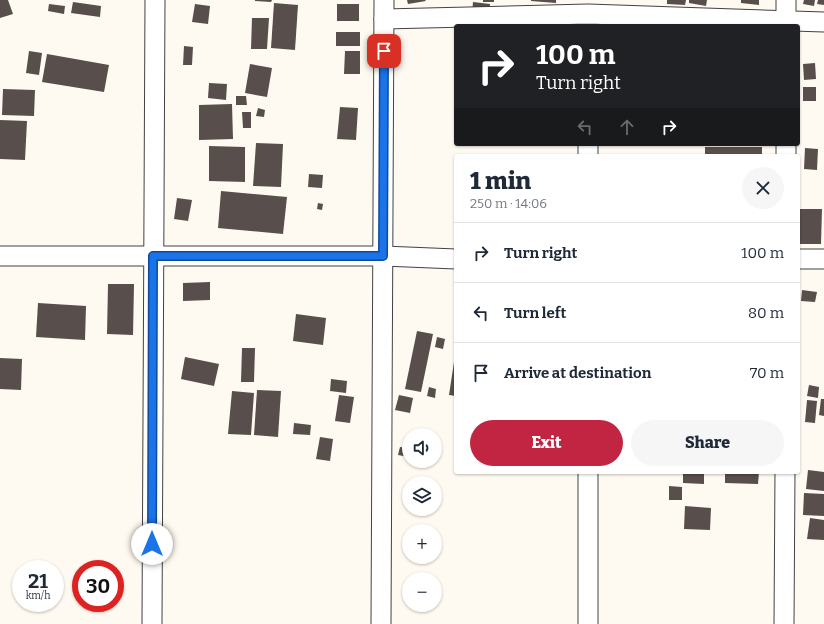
<!DOCTYPE html>
<html lang="en">
<head>
<meta charset="utf-8">
<style>
  body { margin:0; font-family:Bitter,serif; background:#f6f6f7; color:#1f2937; height:100vh; display:flex; flex-direction:column; font-size:15px; white-space:nowrap }
  * { box-sizing:border-box; margin:0 }
  p { font-size:13px; color:#747a83 }
  .icon { flex:none; width:22px; height:22px; fill:none; stroke:currentColor; stroke-width:2; stroke-linecap:round; stroke-linejoin:round }
  .map { position:relative; flex:1; overflow:hidden }
  .panel { position:absolute; left:454px; top:154px; width:346px; height:320px; display:flex; flex-direction:column; background:#fff; border-radius:4px; box-shadow:0 1px 3px #0004 }
  .panel>* { flex:none }
  .guide { position:absolute; left:454px; top:24px; width:346px; height:122px; border-radius:4px; box-shadow:0 1px 3px #0004; background:#202124; color:#fff; overflow:hidden }
  .tools { position:absolute; left:402px; top:428px; display:grid; gap:8px }
  .tools a { display:grid; place-items:center; width:40px; height:40px; border-radius:50%; background:#fff; box-shadow:0 1px 3px #0004; font-size:20px }
  .speed { position:absolute; left:12px; top:560px; display:flex; gap:8px; font-size:20px; font-weight:700; text-align:center }
  .speed>* { display:grid; place-content:center; width:52px; height:52px; border-radius:50%; background:#fff; box-shadow:0 1px 3px #0004; line-height:1 }
  .speed small { font-size:10px; font-weight:400 }
  .speed .limit { border:6px solid #d22; background:#fff; color:#111 }
  .pin { position:absolute; display:grid; place-items:center; width:34px; height:34px; color:#fff; margin:-17px; border-radius:8px; box-shadow:0 2px 6px #0006 }
  .me { position:absolute; width:44px; margin:-22px; rotate:0deg; stroke-linejoin:round; filter:drop-shadow(0 0 3px #0008) }
  .turn { display:flex; align-items:center; gap:14px; height:84px; padding:0 16px; font-size:18px }
  .turn .icon { width:52px; height:52px; stroke-width:2.5 }
  .turn b { display:block; font-size:28px; line-height:34px }
  .lanes { display:flex; align-items:center; height:38px; padding:0 16px; background:#0003; justify-content:center; gap:20px; direction:ltr }
  .lanes .off { opacity:.35 }
  .round { display:grid; place-items:center; flex:none; width:42px; height:42px; border-radius:21px; background:#f6f6f7 }
  .summary { display:flex; align-items:center; justify-content:space-between; height:68px; padding:0 16px }
  h1 { font-size:24px; font-weight:800; line-height:30px }
  .button { display:flex; gap:8px; margin-top:auto; padding:8px 16px }
  .button a { flex:1; height:46px; border-radius:24px; background:#c12542; color:#fff; font-size:16px; font-weight:800; line-height:46px; text-align:center }
  .button a+a { background:#f6f6f7; color:#1f2937 }
  ul { padding:0; list-style:none }
  li { display:flex; align-items:center; gap:12px; height:60px; padding:0 16px; border-top:1px solid #e0e1e3 }
  li div { flex:1 }
  li b { display:block; font-size:15px }
  li em { font-style:normal }
  .map>svg:first-child { display:block }
  .building { fill:#584e4b }
  .lines { fill:none; stroke-linecap:round; stroke-linejoin:round }
  .minor-casing { stroke:#424242; stroke-width:21 }
  .minor { stroke:#fff; stroke-width:19 }
  .route-casing { stroke:#114b97; stroke-width:10 }
  .route { stroke:#1a73e8; stroke-width:7 }
</style>
</head>
<body>
<div class="map">
<svg width="824" height="624" viewBox="0 0 824 624">
  <rect width="100%" height="100%" fill="#fffaf1"/>
  <g class="building">
    <polygon points="0,0 8,0 13,14 0,18"/>
    <polygon points="255,0 272,0 271,2 255,1"/>
    <polygon points="407,0 425,0 426,1 408,4"/>
    <rect x="483" y="0" width="11" height="2"/>
    <polygon points="531,0 556,0 556,3 531,1"/>
    <polygon points="667,0 686,0 685,5 667,4"/>
    <polygon points="689,0 707,0 706,6 689,3"/>
    <polygon points="741,0 759,0 759,5 741,3"/>
    <polygon points="804,0 815,0 814,6 803,4"/>
    <polygon points="818,0 824,0 824,5 817,4"/>
    <polygon points="73,2 101,6 100,17 71,13"/>
    <polygon points="473,2 490,4 489,15 472,14"/>
    <polygon points="274,3 298,5 295,50 271,48"/>
    <polygon points="49,4 65,6 64,14 48,11"/>
    <polygon points="195,4 210,6 208,24 192,22"/>
    <rect x="337" y="4" width="22" height="17"/>
    <polygon points="252,18 269,18 267,49 251,49"/>
    <rect x="336" y="32" width="24" height="14"/>
    <polygon points="184,46 193,47 192,65 183,65"/>
    <polygon points="29,51 42,53 39,75 26,73"/>
    <polygon points="345,51 360,51 360,74 344,74"/>
    <polygon points="47,54 109,65 104,92 42,82"/>
    <polygon points="815,63 816,79 804,80 803,64"/>
    <polygon points="250,64 272,68 267,97 245,93"/>
    <polygon points="209,83 227,84 226,100 208,98"/>
    <rect x="803" y="87" width="13" height="14"/>
    <polygon points="3,89 35,90 34,116 2,115"/>
    <polygon points="236,96 246,96 247,105 236,105"/>
    <polygon points="232,104 233,139 199,140 199,105"/>
    <polygon points="340,107 358,108 356,140 337,139"/>
    <polygon points="258,108 265,110 264,117 256,116"/>
    <polygon points="242,112 251,112 251,128 243,128"/>
    <polygon points="0,120 27,121 25,160 0,159"/>
    <polygon points="256,143 283,144 281,187 253,186"/>
    <polygon points="209,146 245,147 245,182 209,181"/>
    <rect x="705" y="147" width="57" height="9"/>
    <polygon points="805,148 818,149 817,170 804,169"/>
    <polygon points="309,174 323,175 322,188 308,187"/>
    <polygon points="221,191 287,197 283,234 218,228"/>
    <polygon points="177,198 192,200 188,221 174,219"/>
    <polygon points="318,203 323,204 322,210 317,209"/>
    <polygon points="798,209 822,209 821,244 798,244"/>
    <polygon points="210,282 210,300 183,301 183,283"/>
    <polygon points="108,284 134,284 133,335 107,334"/>
    <polygon points="802,290 817,292 815,302 801,301"/>
    <polygon points="38,303 86,306 85,340 36,337"/>
    <polygon points="296,314 326,318 323,345 293,341"/>
    <polygon points="417,331 433,334 421,392 405,389"/>
    <polygon points="437,337 445,339 443,349 435,347"/>
    <polygon points="242,348 255,348 254,382 241,382"/>
    <polygon points="185,357 219,364 214,386 181,379"/>
    <polygon points="0,358 22,359 21,390 0,389"/>
    <polygon points="454,362 456,362 456,396 449,395"/>
    <polygon points="331,379 347,381 346,393 330,391"/>
    <polygon points="809,385 819,387 818,398 807,396"/>
    <polygon points="429,387 436,389 435,398 427,396"/>
    <polygon points="257,390 281,391 278,437 254,435"/>
    <polygon points="232,391 254,393 251,435 228,434"/>
    <polygon points="339,395 354,397 350,423 335,421"/>
    <polygon points="399,395 413,398 410,413 395,410"/>
    <polygon points="821,399 824,399 824,416 819,415"/>
    <polygon points="807,400 817,401 815,423 805,422"/>
    <polygon points="294,423 311,425 310,435 293,434"/>
    <polygon points="320,437 333,439 330,461 316,459"/>
    <polygon points="400,447 409,448 409,457 398,455"/>
    <polygon points="808,470 824,472 824,491 806,489"/>
    <polygon points="683,472 704,472 704,484 683,483"/>
    <polygon points="725,472 759,472 758,484 725,483"/>
    <polygon points="669,486 682,487 682,500 669,500"/>
    <polygon points="804,493 824,494 824,516 803,515"/>
    <polygon points="685,506 711,508 710,530 684,529"/>
    <polygon points="810,518 824,520 824,540 807,539"/>
  </g>
  <g class="lines">
    <defs>
      <g id="minor">
        <polyline points="384,19 588,14 824,22"/>
        <polyline points="786,26 786,0"/>
        <polyline points="588,144 588,156"/>
        <polyline points="786,156 786,144"/>
        <polyline points="0,256 383,256 456,259"/>
        <polyline points="798,259 824,259"/>
        <polyline points="152,624 155,0"/>
        <polyline points="381,624 384,0"/>
        <polyline points="588,624 588,472"/>
        <polyline points="784,624 785,472"/>
      </g>
    </defs>
    <use href="#minor" class="minor-casing"/>
    <use href="#minor" class="minor"/>
  </g>
  <g class="lines">
    <defs>
      <polyline id="route" points="152,544 153,256 383,256 384,51"/>
    </defs>
    <use href="#route" class="route-casing"/>
    <use href="#route" class="route"/>
  </g>
</svg>
<div class="tools">
<a><svg class="icon" aria-label="sound" viewBox="0 0 24 24"><path d="M4 9h4l5-4v14l-5-4H4zM17 9q2 3 0 6"/></svg></a>
<a><svg class="icon" aria-label="layers" viewBox="0 0 24 24"><path d="M12 4l9 5-9 5-9-5zM3 14l9 5 9-5"/></svg></a>
<a>+</a>
<a>−</a>
</div>
<div class="speed"><div>21<small>km/h</small></div><div class="limit">30</div></div>
<div class="pin" style="left:384px;top:51px;background:#d93025"><svg class="icon" aria-label="arrive" viewBox="0 0 24 24"><path d="M6 21V4h12l-3 4 3 4H6"/></svg></div>
<svg class="me" style="left:152px;top:544px" viewBox="-20 -20 40 40"><circle r="19" fill="#fff"/><path d="M0-13L10 11 0 6-10 11z" fill="#1a73e8"/></svg>
<div class="guide">
<div class="turn"><svg class="icon" aria-label="right" viewBox="0 0 24 24"><path d="M7 20v-9h11M14 6l5 5-5 5"/></svg><div><b>100 m</b>Turn right</div></div>
<div class="lanes"><svg class="icon off" aria-label="left" viewBox="0 0 24 24"><path d="M17 20v-9H6M10 6l-5 5 5 5"/></svg><svg class="icon off" aria-label="ahead" viewBox="0 0 24 24"><path d="M12 20V5M6 11l6-6 6 6"/></svg><svg class="icon" aria-label="right" viewBox="0 0 24 24"><path d="M7 20v-9h11M14 6l5 5-5 5"/></svg></div>
</div>
<section class="panel">
<div class="summary"><div><h1>1 min</h1><p>250 m · 14:06</p></div><a class="round"><svg class="icon" aria-label="close" viewBox="0 0 24 24"><path d="M6 6l12 12M18 6L6 18"/></svg></a></div>
<ul>
<li><svg class="icon" aria-label="right" viewBox="0 0 24 24"><path d="M7 20v-9h11M14 6l5 5-5 5"/></svg><div><b>Turn right</b></div><em>100 m</em></li>
<li><svg class="icon" aria-label="left" viewBox="0 0 24 24"><path d="M17 20v-9H6M10 6l-5 5 5 5"/></svg><div><b>Turn left</b></div><em>80 m</em></li>
<li><svg class="icon" aria-label="arrive" viewBox="0 0 24 24"><path d="M6 21V4h12l-3 4 3 4H6"/></svg><div><b>Arrive at destination</b></div><em>70 m</em></li>
</ul>
<div class="button"><a>Exit</a><a>Share</a></div>
</section>
</div>
</body>
</html>
